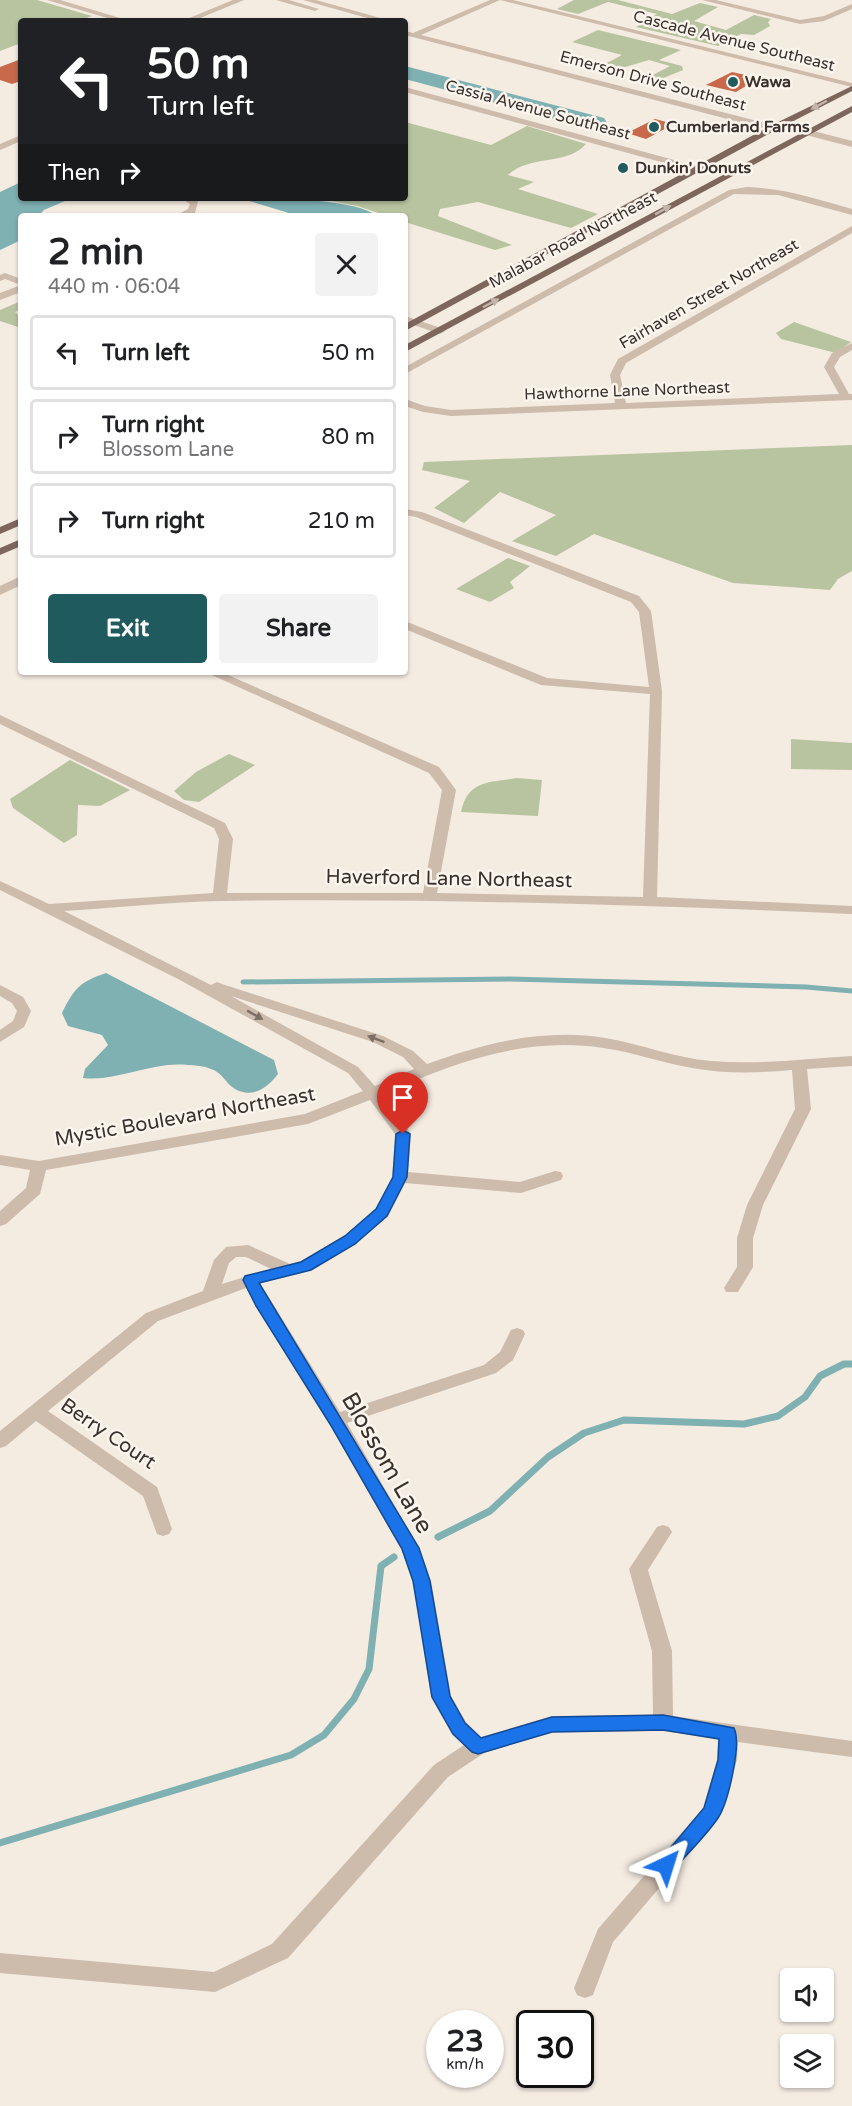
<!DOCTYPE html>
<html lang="en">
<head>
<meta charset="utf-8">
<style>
  body { margin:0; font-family:"Varela Round",sans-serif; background:#f2f2f2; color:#202124; height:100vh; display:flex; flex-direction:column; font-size:22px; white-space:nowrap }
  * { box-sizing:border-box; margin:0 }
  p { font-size:20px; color:#757577 }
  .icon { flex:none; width:33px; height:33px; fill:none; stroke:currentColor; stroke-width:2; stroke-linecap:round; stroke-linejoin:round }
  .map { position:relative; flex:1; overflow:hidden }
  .details { position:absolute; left:18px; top:213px; width:390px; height:462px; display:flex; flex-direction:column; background:#fff; border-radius:6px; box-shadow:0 2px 4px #0004 }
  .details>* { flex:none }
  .top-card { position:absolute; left:18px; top:18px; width:390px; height:183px; border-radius:6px; box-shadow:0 2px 4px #0004; background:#202124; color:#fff; overflow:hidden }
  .controls { position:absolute; left:780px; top:1968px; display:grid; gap:12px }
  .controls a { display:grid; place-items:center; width:54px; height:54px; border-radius:6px; background:#fff; box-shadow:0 2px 4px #0004; font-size:30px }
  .speed { position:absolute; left:426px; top:2010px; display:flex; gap:12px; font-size:30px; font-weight:700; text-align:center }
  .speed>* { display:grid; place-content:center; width:78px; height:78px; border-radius:50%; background:#fff; box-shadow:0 2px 4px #0004; line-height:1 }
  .speed small { font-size:15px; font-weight:400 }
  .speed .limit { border:3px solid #111; border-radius:9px; background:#fff; color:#111 }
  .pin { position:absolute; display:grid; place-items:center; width:51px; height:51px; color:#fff; margin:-62px -26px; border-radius:50% 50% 50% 0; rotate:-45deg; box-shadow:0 0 6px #0007 }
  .pin .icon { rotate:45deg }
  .me { position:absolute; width:66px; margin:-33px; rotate:41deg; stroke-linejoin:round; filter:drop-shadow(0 0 4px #0008) }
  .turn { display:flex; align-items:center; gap:21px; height:126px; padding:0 30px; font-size:27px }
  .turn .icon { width:78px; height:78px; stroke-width:2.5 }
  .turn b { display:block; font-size:42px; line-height:51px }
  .then { display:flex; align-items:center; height:57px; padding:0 30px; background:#0003; gap:12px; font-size:22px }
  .round { display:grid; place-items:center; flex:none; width:63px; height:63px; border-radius:6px; background:#f2f2f2 }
  .headline { display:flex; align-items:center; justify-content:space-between; height:102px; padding:0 30px }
  h1 { font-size:36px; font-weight:800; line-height:45px }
  .cta { display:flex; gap:12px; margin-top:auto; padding:12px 30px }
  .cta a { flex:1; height:69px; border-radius:6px; background:#1f5a5e; color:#fff; font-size:24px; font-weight:800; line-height:69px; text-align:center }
  .cta a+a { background:#f2f2f2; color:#202124 }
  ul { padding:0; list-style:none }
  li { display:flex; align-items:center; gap:18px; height:75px; margin:0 12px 9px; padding:0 18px; border:3px solid #e0e0e0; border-radius:6px }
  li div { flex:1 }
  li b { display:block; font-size:22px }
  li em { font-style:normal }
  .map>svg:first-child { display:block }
  .green { fill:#b8c4a0 }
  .water { fill:#7fb0b2 }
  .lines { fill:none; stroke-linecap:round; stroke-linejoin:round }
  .stream-far1 { stroke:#7fb0b2; stroke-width:5 }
  .stream { stroke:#7fb0b2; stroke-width:7 }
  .building { fill:#c8694b }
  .minor { fill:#cdbbac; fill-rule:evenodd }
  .major { fill:#7d675c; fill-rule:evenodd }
  .oneway { fill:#c2b5ac }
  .oneway2 { fill:#7d6f65 }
  .route { fill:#1a73e8; stroke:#114b97; stroke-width:1.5 }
  .poi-dot { fill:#1f5a5e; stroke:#fbf5ee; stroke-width:2 }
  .labels { text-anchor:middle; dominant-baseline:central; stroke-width:5; stroke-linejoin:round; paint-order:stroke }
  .far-street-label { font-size:16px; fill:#3b302b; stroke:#fbf5ee }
  .far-poi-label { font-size:16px; font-weight:bold; fill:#3b302b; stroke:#fbf5ee; text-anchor:start }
  .street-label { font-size:20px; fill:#3b302b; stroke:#fbf5ee }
  .near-street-label { font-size:24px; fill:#3b302b; stroke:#fbf5ee }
</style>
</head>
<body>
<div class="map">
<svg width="852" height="2106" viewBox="0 0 852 2106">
  <rect width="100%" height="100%" fill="#f4ebe1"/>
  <g class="green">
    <polygon points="0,0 37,0 92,16 79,21 21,21 21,43 0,51"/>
    <polygon points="574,0 618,0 672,14 700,3 718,7 694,21 726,30 754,15 771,19 768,22 770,26 754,35 741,34 718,46 636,27 657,14 608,2 578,14 557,9"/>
    <polygon points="598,30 681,50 659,60 682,66 683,70 661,79 651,76 670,66 649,60 615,70 601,66 622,55 572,42"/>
    <path d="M 405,122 L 491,145 L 527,126 L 586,144 C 567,166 530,154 508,175 L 534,182 L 518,189 L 598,214 L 571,228 L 478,202 L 440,209 L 438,216 L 512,245 L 495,250 L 405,222 L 405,216 L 388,216 L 357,206 L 316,198 L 405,198 Z"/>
    <polygon points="21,301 21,309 15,312 21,317 21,328 0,321 0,310"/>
    <polygon points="794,322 851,342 836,353 781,339 776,333"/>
    <polygon points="852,445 852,571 838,579 830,590 733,583 594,534 556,556 512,541 556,515 500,492 464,523 434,508 470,481 422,470 424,462"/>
    <polygon points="508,558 530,566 510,582 514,588 490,602 456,589"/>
    <polygon points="791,739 852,743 852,770 791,769"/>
    <polygon points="229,754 255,765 199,802 184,800 174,791 196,772"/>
    <polygon points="70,760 130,790 100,806 78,805 77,835 64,843 13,808 10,799"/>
    <path d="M 516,778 L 542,780 L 538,816 L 461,812 C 468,780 488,783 516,778 Z"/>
  </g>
  <g class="water">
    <polygon points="405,66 604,118 607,123 596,129 588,128 405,79"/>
    <polygon points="21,182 21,198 72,198 44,210 38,216 21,216 21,240 0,250 0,192"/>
    <path d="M 239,198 C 270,198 354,198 377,216 L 299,216 Z"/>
    <path d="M 106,973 L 274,1060 L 278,1074 C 268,1087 253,1099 235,1089 C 226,1084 222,1072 211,1069 C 204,1066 195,1065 188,1065 C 152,1061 117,1082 83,1078 L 85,1069 L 108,1045 L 102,1035 L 68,1026 L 62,1013 C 74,989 79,982 106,973 Z"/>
  </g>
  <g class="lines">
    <polyline class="stream-far1" points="243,982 510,979 806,987 852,991"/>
    <g class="stream">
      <polyline points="438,1537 490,1511 548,1457 584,1433 624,1420 744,1424 778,1416 805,1397 820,1376 844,1364 852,1364"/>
      <polyline points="0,1843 291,1755 324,1735 354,1699 369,1669 381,1566 394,1557"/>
    </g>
  </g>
  <g class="building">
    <polygon points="21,59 21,81 12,84 0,80 0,67"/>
    <polygon points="732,72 759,78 736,92 706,85"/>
    <polygon points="655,119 674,124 646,139 627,133"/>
  </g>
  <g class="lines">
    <g class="minor">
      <polygon points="47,0 60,0 130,21 117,21"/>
      <polygon points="233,0 244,0 193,21 182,21"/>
      <polygon points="276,0 289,0 319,9 315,11"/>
      <polygon points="303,0 316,0 391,21 378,21"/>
      <polygon points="490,0 513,0 852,83 852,87 500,0 421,35 773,125 806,129 852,141 852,147 806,135 770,130 405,35 405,31 413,33"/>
      <polygon points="702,0 716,0 800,20 824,16 852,4 852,9 824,21 800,24"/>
      <polygon points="405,87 700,167 701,169 694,171 405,92"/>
      <polygon points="21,135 21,141 0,150 0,144"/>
      <path d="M 747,187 C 784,188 817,199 852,209 L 852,215 L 778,195 L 734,194 L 405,374 L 405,367 L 729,190 Z"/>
      <polygon points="181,198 193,198 198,201 195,213 188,216 175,216 188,209 190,204"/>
      <polygon points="852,226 852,233 626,363 620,375 626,403 839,394 824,367 832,353 852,343 852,350 840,357 834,367 849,394 852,394 852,400 451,416 423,412 405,406 405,399 425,406 451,410 615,403 610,375 618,359"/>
      <polygon points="5,273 21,279 21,285 5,279 0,281 0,275"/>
      <polygon points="21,285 21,292 0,300 0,293"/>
      <polygon points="405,316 444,329 445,331 440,334 405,322"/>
      <path d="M 405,509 L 422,512 L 639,596 L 651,611 L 662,691 L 657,897 L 852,906 L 852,914 C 642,905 432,898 222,901 C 169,902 116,908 64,911 L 211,985 L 217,982 L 222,984 L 383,1036 L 413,1051 L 427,1064 C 484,1043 544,1028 605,1038 C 641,1044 675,1058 711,1061 C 758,1065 805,1059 852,1056 L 852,1066 L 807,1069 L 811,1109 L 763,1205 L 753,1238 L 753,1267 L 738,1292 L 726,1292 L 724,1288 L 737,1267 L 737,1238 L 747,1205 L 795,1109 L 792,1070 C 759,1073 725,1074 692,1068 C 662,1063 633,1052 603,1048 C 524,1036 453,1063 383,1094 L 411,1134 L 408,1172 L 520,1182 L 555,1171 L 561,1172 L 563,1176 L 561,1180 L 521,1193 L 405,1183 L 388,1216 L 356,1244 L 312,1270 L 260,1283 L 340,1412 L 484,1365 L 500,1352 L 511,1330 L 517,1328 L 523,1330 L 525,1334 L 513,1360 L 496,1373 L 347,1423 L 419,1548 L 431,1581 L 451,1696 L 466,1722 L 481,1737 L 552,1716 L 653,1715 L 652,1651 L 629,1569 L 657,1527 L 663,1525 L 669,1527 L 672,1532 L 648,1570 L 672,1651 L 673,1716 L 852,1741 L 852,1757 L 738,1742 L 737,1760 L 719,1818 L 613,1942 L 593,1995 L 585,1998 L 577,1995 L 574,1988 L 598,1929 L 703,1808 L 717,1760 L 718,1739 L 663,1731 L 552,1732 L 484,1753 L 448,1777 L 288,1958 L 215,1992 L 0,1973 L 0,1953 L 214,1972 L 272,1944 L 434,1765 L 464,1745 L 452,1734 L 431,1697 L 413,1581 L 401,1549 L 330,1425 L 246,1288 L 158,1321 L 48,1411 L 157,1487 L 172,1529 L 169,1534 L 163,1536 L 157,1534 L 143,1496 L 36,1421 L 6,1446 L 0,1448 L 0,1431 L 146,1313 L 203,1291 L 214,1260 L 226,1247 L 248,1245 L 290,1264 L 301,1261 L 344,1236 L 376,1209 L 392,1177 L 395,1134 L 370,1100 L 308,1124 L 46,1170 L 40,1194 L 6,1224 L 0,1226 L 0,1211 L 26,1188 L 30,1170 L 0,1165 L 0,1155 L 39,1161 L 305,1114 L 363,1091 L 348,1073 L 180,980 L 0,890 L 0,881 L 49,904 L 213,893 L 219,839 L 214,828 L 0,724 L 0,715 L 225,823 L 233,839 L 227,893 L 423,893 L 442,790 L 429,773 L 205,672 L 221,672 L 439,767 L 456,790 L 437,893 L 643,897 L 650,694 L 541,685 L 405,629 L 405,621 L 547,678 L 649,687 L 639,612 L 631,602 L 416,517 L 405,515 ZM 231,996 L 373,1042 L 403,1057 L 414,1069 L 375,1086 L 358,1067 ZM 236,1257 L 246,1257 L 271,1269 L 222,1284 L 229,1263 Z"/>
      <polygon points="21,576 21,585 0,595 0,586"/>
      <polygon points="0,985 23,997 31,1011 24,1027 0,1042 0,1030 13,1021 17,1011 12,1003 0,996"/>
    </g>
    <g class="major">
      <polygon points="852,86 852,91 776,130 405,331 405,324 770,126"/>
      <polygon points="852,106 852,112 405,352 405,345"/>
      <polygon points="21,518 21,525 0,534 0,527"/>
      <polygon points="21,539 21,546 0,555 0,548"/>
    </g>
  </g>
  <defs><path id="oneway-solid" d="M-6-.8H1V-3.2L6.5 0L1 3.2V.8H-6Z" transform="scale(1.5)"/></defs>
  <g class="oneway">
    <use href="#oneway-solid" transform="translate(819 105) rotate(152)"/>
    <use href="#oneway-solid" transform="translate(663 210) rotate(-29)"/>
    <use href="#oneway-solid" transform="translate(491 303) rotate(-28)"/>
  </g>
  <g class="oneway2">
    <use href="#oneway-solid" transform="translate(255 1015) rotate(29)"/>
    <use href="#oneway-solid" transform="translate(376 1039) rotate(-159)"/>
  </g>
  <path class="route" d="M 403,1130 L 410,1134 L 407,1177 L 387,1216 L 355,1244 L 311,1270 L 259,1283 L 419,1548 L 430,1581 L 450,1696 L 465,1723 L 481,1738 L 552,1717 L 663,1715 L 734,1728 C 742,1744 728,1803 718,1818 C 705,1837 687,1854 672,1871 L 666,1873 L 659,1871 L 656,1865 L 704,1808 L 718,1760 L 719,1739 L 663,1730 L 552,1732 L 478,1754 L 472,1752 L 453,1734 L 432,1697 L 413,1581 L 402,1549 L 330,1424 L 256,1306 L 243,1280 L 245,1276 L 301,1262 L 345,1236 L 376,1209 L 393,1177 L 396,1134 Z"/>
  <g class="poi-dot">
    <circle cx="733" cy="82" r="6"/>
    <circle cx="654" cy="127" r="6"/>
    <circle cx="623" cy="168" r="6"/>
  </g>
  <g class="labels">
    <g class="far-street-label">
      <text transform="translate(734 41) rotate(14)">Cascade Avenue Southeast</text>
      <text transform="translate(653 81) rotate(15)">Emerson Drive Southeast</text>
      <text transform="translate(538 110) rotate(15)">Cassia Avenue Southeast</text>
      <text transform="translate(573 240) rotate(-28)">Malabar Road Northeast</text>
      <text transform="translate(709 294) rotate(-30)">Fairhaven Street Northeast</text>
      <text transform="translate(627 391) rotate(-2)">Hawthorne Lane Northeast</text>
    </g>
    <g class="far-poi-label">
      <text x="745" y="82">Wawa</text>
      <text x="666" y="127">Cumberland Farms</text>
      <text x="635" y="168">Dunkin' Donuts</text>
    </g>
    <g class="street-label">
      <text transform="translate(449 879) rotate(1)">Haverford Lane Northeast</text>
      <text transform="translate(185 1117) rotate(-10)">Mystic Boulevard Northeast</text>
      <text transform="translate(108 1434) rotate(34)">Berry Court</text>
    </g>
    <g class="near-street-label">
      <text transform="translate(387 1463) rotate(60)">Blossom Lane</text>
    </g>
  </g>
</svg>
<div class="controls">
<a><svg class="icon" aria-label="sound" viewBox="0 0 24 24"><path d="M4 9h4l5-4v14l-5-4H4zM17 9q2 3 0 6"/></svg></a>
<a><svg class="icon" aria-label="layers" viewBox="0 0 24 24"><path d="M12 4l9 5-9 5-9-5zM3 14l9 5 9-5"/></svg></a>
</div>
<div class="speed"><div>23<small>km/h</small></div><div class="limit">30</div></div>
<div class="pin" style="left:403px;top:1134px;background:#d93025"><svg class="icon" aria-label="arrive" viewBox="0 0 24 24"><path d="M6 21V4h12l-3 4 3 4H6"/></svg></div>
<svg class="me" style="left:666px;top:1865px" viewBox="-20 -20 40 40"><path d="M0-17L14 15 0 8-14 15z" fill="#1a73e8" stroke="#fff" stroke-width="4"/></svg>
<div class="top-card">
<div class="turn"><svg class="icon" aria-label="left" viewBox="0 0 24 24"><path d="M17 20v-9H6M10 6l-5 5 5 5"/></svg><div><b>50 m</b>Turn left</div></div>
<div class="then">Then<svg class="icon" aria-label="right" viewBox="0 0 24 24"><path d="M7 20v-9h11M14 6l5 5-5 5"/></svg></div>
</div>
<section class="details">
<div class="headline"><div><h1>2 min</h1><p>440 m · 06:04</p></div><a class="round"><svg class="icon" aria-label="close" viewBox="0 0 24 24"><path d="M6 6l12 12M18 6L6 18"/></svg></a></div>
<ul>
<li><svg class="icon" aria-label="left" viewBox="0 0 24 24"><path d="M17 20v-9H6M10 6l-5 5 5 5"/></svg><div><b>Turn left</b></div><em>50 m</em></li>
<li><svg class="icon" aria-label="right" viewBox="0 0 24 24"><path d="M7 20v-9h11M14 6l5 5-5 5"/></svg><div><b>Turn right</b><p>Blossom Lane</p></div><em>80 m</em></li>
<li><svg class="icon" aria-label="right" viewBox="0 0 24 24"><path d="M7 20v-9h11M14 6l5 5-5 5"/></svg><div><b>Turn right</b></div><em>210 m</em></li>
</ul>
<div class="cta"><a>Exit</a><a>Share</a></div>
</section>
</div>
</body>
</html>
